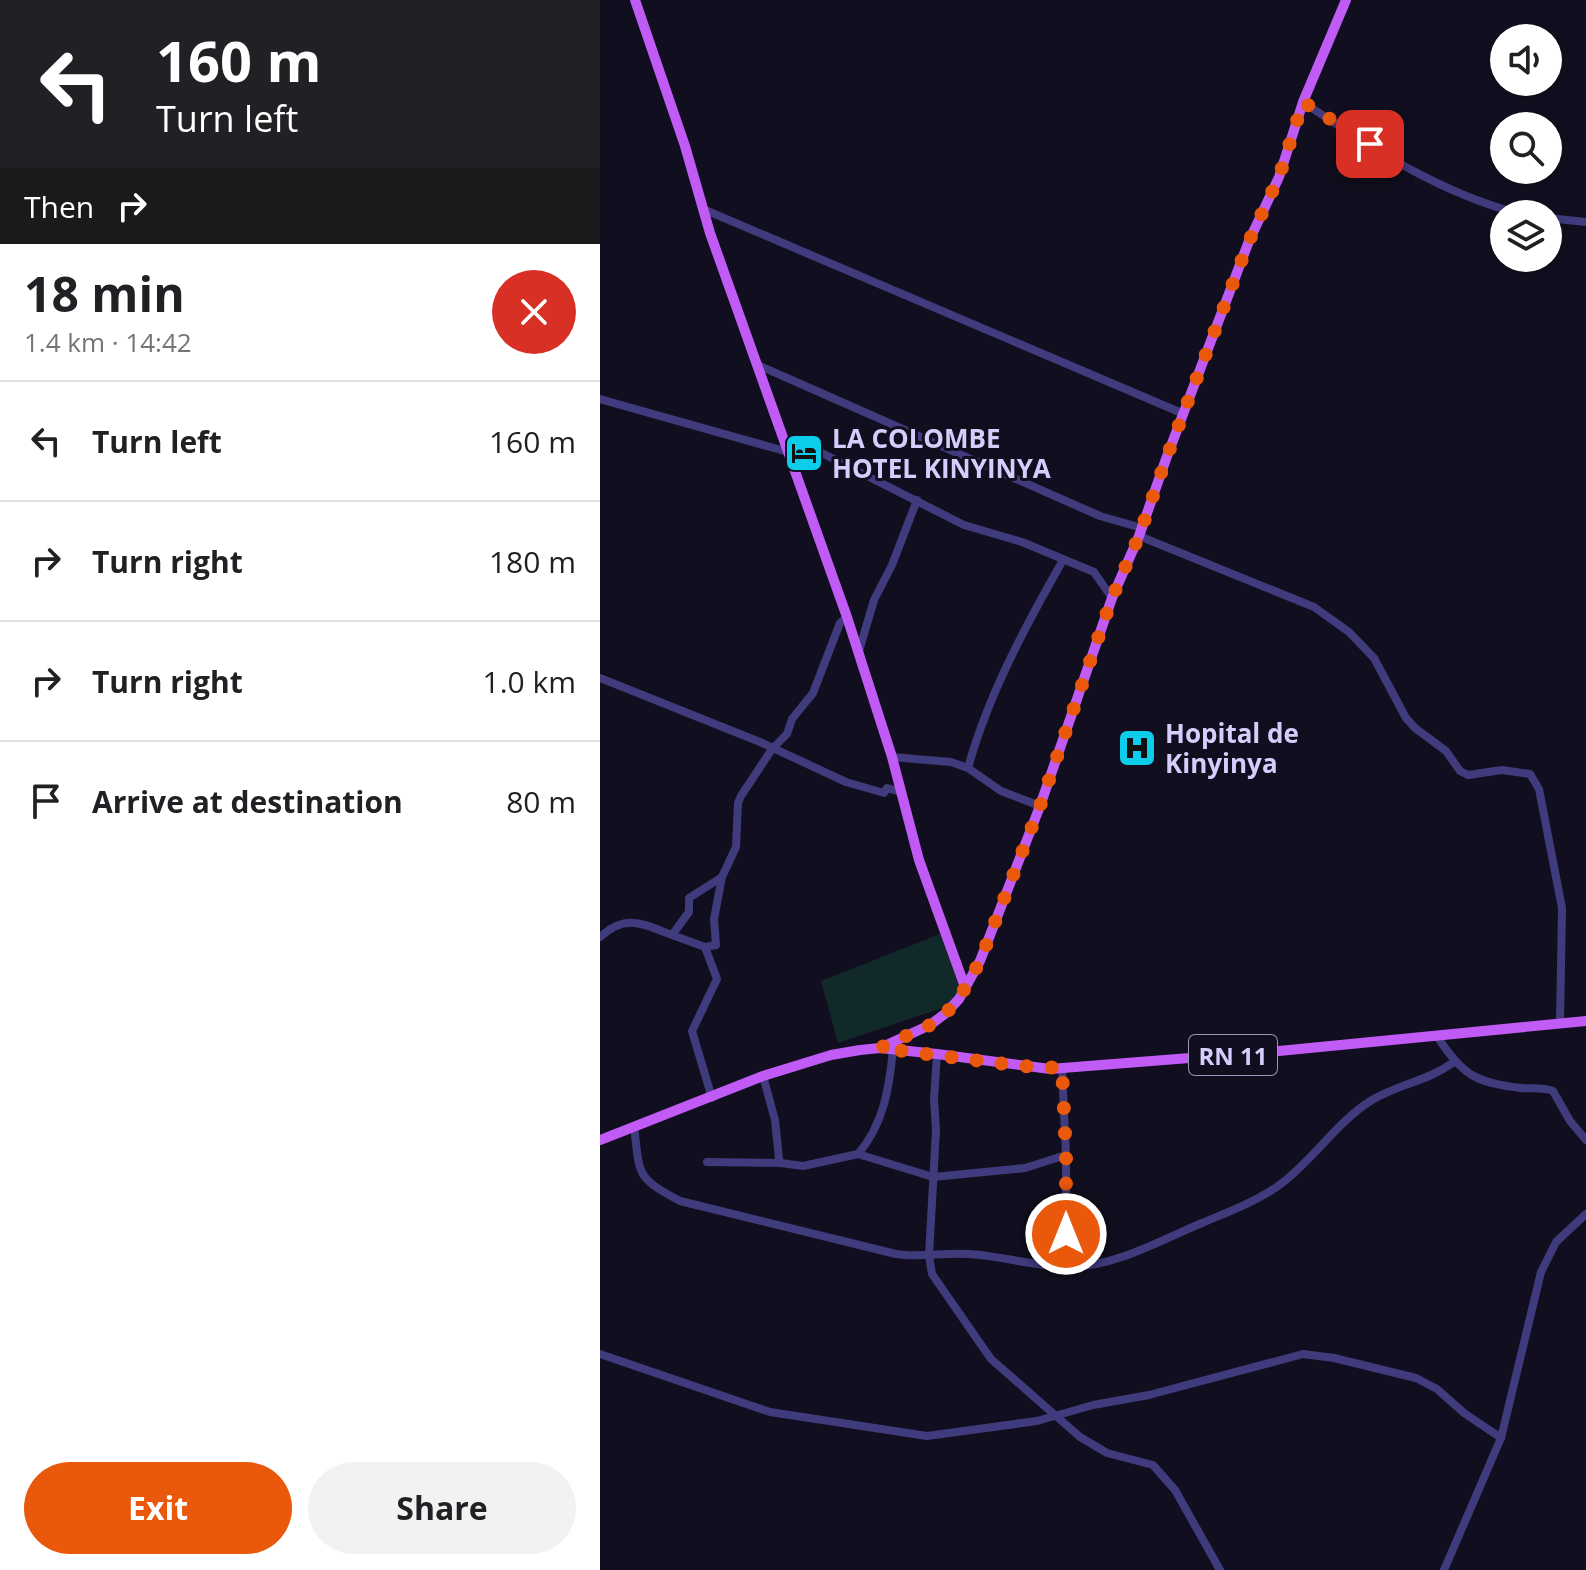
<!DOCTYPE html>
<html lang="en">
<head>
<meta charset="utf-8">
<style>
  body { margin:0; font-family:"Open Sans",sans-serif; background:#f2f2f2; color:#202124; height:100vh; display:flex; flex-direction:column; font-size:30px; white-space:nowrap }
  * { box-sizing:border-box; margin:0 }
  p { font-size:26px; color:#757577 }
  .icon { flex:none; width:44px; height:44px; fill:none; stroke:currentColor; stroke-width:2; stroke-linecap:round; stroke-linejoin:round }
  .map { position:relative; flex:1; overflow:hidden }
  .panel { display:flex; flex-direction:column; background:#fff; width:600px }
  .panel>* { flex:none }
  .guide { background:#202124; color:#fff; overflow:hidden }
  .buttons { position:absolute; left:890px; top:24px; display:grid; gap:16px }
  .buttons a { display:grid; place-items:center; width:72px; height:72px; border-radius:50%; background:#fff; box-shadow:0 2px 6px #0004; font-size:40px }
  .pin { position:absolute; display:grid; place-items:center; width:68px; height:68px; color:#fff; margin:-34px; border-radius:16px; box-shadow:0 4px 12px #0006 }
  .me { position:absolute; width:88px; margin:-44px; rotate:0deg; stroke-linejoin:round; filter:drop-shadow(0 0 6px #0008) }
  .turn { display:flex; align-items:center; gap:28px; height:168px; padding:0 24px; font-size:36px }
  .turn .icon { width:104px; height:104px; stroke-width:2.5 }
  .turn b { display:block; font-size:56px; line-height:68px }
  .then { display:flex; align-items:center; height:76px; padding:0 24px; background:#0003; gap:16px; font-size:30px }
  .round { display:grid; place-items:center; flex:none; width:84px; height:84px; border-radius:42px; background:#f2f2f2 }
  .overview { display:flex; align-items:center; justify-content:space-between; height:136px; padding:0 24px }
  h1 { font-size:48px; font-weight:700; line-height:60px }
  .primary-button { display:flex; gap:16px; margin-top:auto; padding:16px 24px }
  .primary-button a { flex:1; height:92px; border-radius:48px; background:#ea580c; color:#fff; font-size:32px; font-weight:700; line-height:92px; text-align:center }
  .primary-button a+a { background:#f2f2f2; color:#202124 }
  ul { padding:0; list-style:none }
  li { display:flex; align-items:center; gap:24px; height:120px; padding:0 24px; border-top:2px solid #e0e0e0 }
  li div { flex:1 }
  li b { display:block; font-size:30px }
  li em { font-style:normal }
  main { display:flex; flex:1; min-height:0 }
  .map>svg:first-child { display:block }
  .green { fill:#112928 }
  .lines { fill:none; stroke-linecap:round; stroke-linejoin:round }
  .minor { stroke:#403b7c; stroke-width:8 }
  .major { stroke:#c15bf6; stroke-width:10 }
  .route { stroke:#ea580c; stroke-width:14; stroke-dasharray:0 25.2 }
  .labels { text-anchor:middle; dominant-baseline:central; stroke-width:6; stroke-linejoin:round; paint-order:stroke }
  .shield { fill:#110e1f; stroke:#9a94ba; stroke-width:2 }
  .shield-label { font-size:24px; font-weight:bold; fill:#d5cefc }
  .poi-label { font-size:26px; font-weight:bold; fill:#d5cefc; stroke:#110e1f; text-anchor:start }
</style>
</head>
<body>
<main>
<section class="panel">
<div class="guide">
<div class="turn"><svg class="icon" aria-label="left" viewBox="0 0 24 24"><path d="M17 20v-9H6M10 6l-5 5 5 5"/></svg><div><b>160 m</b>Turn left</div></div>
<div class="then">Then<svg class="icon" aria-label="right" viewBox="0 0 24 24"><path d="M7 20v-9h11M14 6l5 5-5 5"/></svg></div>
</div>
<div class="overview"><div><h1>18 min</h1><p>1.4 km · 14:42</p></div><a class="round" style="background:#d93025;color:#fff"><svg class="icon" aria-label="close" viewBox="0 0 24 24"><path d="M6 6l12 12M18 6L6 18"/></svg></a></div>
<ul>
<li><svg class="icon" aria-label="left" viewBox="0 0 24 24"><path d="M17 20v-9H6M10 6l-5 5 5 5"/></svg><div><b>Turn left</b></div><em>160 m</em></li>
<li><svg class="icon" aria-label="right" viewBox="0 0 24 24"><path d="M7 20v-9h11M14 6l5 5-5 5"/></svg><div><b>Turn right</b></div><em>180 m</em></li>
<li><svg class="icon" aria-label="right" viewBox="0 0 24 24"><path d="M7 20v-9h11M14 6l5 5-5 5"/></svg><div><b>Turn right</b></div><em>1.0 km</em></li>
<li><svg class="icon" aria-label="arrive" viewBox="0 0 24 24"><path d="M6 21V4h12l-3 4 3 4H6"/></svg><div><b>Arrive at destination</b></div><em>80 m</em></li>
</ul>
<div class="primary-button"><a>Exit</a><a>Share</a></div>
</section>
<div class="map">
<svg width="986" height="1570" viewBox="0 0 986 1570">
  <rect width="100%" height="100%" fill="#110e1f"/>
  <polygon class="green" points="340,934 360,988 351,1005 238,1043 221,981"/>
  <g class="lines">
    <g class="minor">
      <path d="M 703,102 C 771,148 841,194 921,214"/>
      <polyline points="103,209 584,414"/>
      <polyline points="948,218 986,222"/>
      <polyline points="158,365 500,516 542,528"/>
      <polyline points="0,399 188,452"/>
      <polyline points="190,459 202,446 212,448 364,525 422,542 494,572 512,598"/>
      <polyline points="539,536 714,607 749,632 774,658 806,718 815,728 846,751 860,771 868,775 902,770 930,774 939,789 962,908 960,1024"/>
      <polyline points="259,651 274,600 292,565 317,500"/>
      <polyline points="0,678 160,742 246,782 284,793 287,788 301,792"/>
      <polyline points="292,757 351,762 368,768 401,791 440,806"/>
      <path d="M 368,768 C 388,695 426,625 463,560"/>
      <polyline points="72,935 105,947 116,945 114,919 122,877"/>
      <path d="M 0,937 C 26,913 43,924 72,935 L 89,912 L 89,898 L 122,877 L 136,847 L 138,803 L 141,796 L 172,749 L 187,734 L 192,719 L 213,693 L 240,623 L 247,617"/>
      <polyline points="105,947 117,979 92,1031 112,1098"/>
      <path d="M 837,1036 C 862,1075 876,1083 921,1088 C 932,1089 943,1087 953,1091 L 970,1121 L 986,1140"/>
      <polyline points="337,1054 334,1099 336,1130 329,1256 332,1274 391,1359 480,1437 507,1453 553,1465 575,1490 620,1570"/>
      <polyline points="462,1068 466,1155 466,1234 473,1267"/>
      <polyline points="163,1076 175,1120 179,1159 181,1163 203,1166 258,1154 333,1177 425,1168 466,1155"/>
      <path d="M 34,1126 C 40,1175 35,1177 80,1201 L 296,1254 C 321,1258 344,1252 369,1254 C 403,1256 436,1267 471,1267 C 516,1266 561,1240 602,1223 C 628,1212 655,1202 678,1186 C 713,1161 736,1122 772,1100 C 799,1084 828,1081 854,1062"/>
      <path d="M 258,1154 C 284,1124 289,1088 293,1050"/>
      <polyline points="107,1162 181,1163"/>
      <polyline points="0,1354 170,1412 327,1436 437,1421 493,1405 549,1395 703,1354 734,1358 816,1378 837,1389 864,1413 901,1438"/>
      <polyline points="844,1570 901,1438 941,1272 956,1242 986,1214"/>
    </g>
    <g class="major">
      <polyline points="35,0 85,146 110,233 247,617 292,757 319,860 365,987"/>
      <polyline points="280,1048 330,1025 346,1013 359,999 380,961 440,806 512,598 539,536 566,459 649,241 679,177 703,102 746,0"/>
      <polyline points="0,1140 163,1076 231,1055 260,1050 280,1048 337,1054 450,1069 679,1051 986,1021"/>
    </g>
  </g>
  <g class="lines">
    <polyline class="route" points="466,1234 466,1155 462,1068 420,1066 280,1048 330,1025 346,1013 359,999 380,961 440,806 512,598 539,536 566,459 649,241 679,177 703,102 770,144"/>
  </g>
  <defs>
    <symbol id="hotel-square" viewBox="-11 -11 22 22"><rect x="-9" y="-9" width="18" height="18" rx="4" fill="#0ccdea" stroke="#110e1f"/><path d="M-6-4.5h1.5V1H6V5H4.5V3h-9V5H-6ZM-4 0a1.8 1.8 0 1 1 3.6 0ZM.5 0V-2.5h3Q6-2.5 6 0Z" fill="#111"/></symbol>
    <symbol id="hospital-square" viewBox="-11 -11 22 22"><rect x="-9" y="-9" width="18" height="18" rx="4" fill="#0ccdea" stroke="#110e1f"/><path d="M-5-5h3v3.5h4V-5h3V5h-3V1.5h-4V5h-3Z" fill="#111"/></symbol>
  </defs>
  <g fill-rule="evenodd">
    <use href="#hotel-square" x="182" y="431" width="44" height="44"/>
    <use href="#hospital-square" x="515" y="726" width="44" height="44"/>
  </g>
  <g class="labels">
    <rect class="shield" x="589" y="1035" width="88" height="40" rx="6"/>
    <g class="shield-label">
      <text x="633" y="1055">RN 11</text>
    </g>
    <g class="poi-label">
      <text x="232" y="438">LA COLOMBE<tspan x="232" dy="30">HOTEL KINYINYA</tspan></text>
      <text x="565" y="733">Hopital de<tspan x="565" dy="30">Kinyinya</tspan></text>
    </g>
  </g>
</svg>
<div class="buttons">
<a><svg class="icon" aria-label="sound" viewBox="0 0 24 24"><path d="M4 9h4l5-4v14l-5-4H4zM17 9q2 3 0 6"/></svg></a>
<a><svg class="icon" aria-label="search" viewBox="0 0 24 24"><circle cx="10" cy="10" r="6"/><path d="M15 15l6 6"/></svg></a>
<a><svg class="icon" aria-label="layers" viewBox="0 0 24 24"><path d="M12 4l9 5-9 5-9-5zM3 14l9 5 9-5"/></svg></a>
</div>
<div class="pin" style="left:770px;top:144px;background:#d93025"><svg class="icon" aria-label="arrive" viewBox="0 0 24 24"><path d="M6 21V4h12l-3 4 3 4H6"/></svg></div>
<svg class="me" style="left:466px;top:1234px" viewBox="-20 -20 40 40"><circle r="17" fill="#ea580c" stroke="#fff" stroke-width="3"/><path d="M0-11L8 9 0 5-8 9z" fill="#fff"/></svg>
</div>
</main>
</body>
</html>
